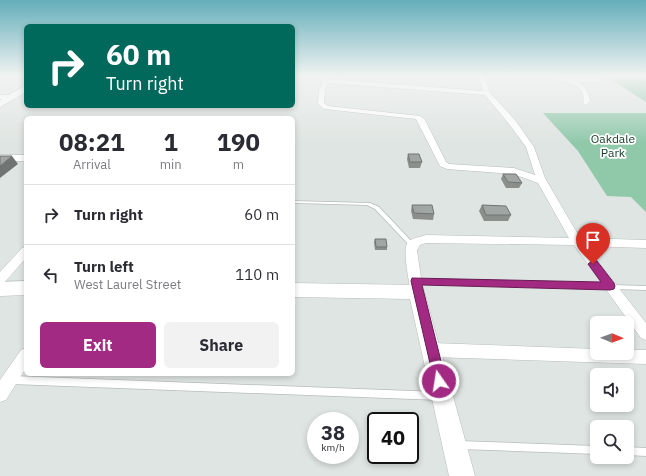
<!DOCTYPE html>
<html lang="en">
<head>
<meta charset="utf-8">
<style>
  body { margin:0; font-family:"IBM Plex Sans",sans-serif; background:#f2f2f3; color:#2b2b33; height:100vh; display:flex; flex-direction:column; font-size:15px; white-space:nowrap }
  * { box-sizing:border-box; margin:0 }
  p { font-size:13px; color:#7c7c81 }
  .icon { flex:none; width:22px; height:22px; fill:none; stroke:currentColor; stroke-width:2; stroke-linecap:round; stroke-linejoin:round }
  .map { position:relative; flex:1; overflow:hidden }
  .details { position:absolute; left:24px; top:116px; width:271px; height:260px; display:flex; flex-direction:column; background:#fff; border-radius:6px; box-shadow:0 2px 6px #0003 }
  .details>* { flex:none }
  .hud { position:absolute; left:24px; top:24px; width:271px; height:84px; border-radius:6px; box-shadow:0 2px 6px #0003; background:#00695c; color:#fff; overflow:hidden }
  .needle { width:26px; rotate:91deg }
  .controls { position:absolute; left:590px; top:316px; display:grid; gap:8px }
  .controls a { display:grid; place-items:center; width:44px; height:44px; border-radius:6px; background:#fff; box-shadow:0 2px 6px #0003; font-size:20px }
  .speed { position:absolute; left:307px; top:412px; display:flex; gap:8px; font-size:20px; font-weight:700; text-align:center }
  .speed>* { display:grid; place-content:center; width:52px; height:52px; border-radius:50%; background:#fff; box-shadow:0 2px 6px #0003; line-height:1 }
  .speed small { font-size:10px; font-weight:400 }
  .speed .limit { border:2px solid #111; border-radius:6px; background:#fff; color:#111 }
  .pin { position:absolute; display:grid; place-items:center; width:34px; height:34px; color:#fff; margin:-41px -17px; border-radius:50% 50% 50% 0; rotate:-45deg; box-shadow:0 0 4px #0007 }
  .pin .icon { rotate:45deg }
  .me { position:absolute; width:44px; margin:-22px; rotate:347deg; stroke-linejoin:round; filter:drop-shadow(0 0 3px #0008) }
  .turn { display:flex; align-items:center; gap:14px; height:84px; padding:0 16px; font-size:18px }
  .turn .icon { width:52px; height:52px; stroke-width:2.5 }
  .turn b { display:block; font-size:28px; line-height:34px }
  .eta { display:flex; justify-content:space-evenly; align-items:center; height:68px; text-align:center }
  .eta b { font-size:24px; font-weight:700; line-height:28px }
  .button { display:flex; gap:8px; margin-top:auto; padding:8px 16px }
  .button a { flex:1; height:46px; border-radius:6px; background:#a22a82; color:#fff; font-size:16px; font-weight:700; line-height:46px; text-align:center }
  .button a+a { background:#f2f2f3; color:#2b2b33 }
  ul { padding:0; list-style:none }
  li { display:flex; align-items:center; gap:12px; height:60px; padding:0 16px; border-top:1px solid #e1e1e2 }
  li div { flex:1 }
  li b { display:block; font-size:15px }
  li em { font-style:normal }
  .map>svg:first-child { display:block }
  .green { fill:#90c8aa }
  .lines { fill:none; stroke-linecap:round; stroke-linejoin:round }
  .lane-casing { stroke:#b7bdba; stroke-width:1.5 }
  .street-casing { stroke:#b7bdba; stroke-width:1 }
  .secondary-casing { stroke:#b7bdba; stroke-width:1 }
  .lane { fill:#fff; fill-rule:evenodd }
  .street { fill:#fff; fill-rule:evenodd }
  .secondary { fill:#fff; fill-rule:evenodd }
  .wall { fill:#8a8f8c }
  .shaded-wall { fill:#707472 }
  .building { fill:#a0a6a3; stroke:#707472 }
  .route { fill:#a22a82; stroke:#691b54 }
  .labels { text-anchor:middle; dominant-baseline:central; stroke-width:3.5; stroke-linejoin:round; paint-order:stroke }
  .far-park-label { font-size:12px; fill:#14402c; stroke:#fff }
</style>
</head>
<body>
<div class="map">
<svg width="646" height="476" viewBox="0 0 646 476">
  <rect width="100%" height="100%" fill="#dfe5e2"/>
  <g class="green">
    <polygon points="606,76 646,76 646,102"/>
    <polygon points="543,113 646,113 646,212 631,197 607,196 578,151"/>
  </g>
  <g class="lines">
    <defs>
      <g id="lane">
        <polygon points="293,201 370,203 379,207 415,245 414,246 410,246 375,209 367,205 294,203 293,203"/>
        <polygon points="414,279 416,279 646,286 646,290 416,283 414,283 413,281"/>
        <polygon points="12,376 439,392 442,393 443,396 442,399 439,400 12,384 9,383 8,380 9,377"/>
        <polygon points="459,441 597,446 597,454 459,449 456,448 455,445 456,442"/>
        <polygon points="627,447 646,448 646,456 627,455"/>
      </g>
      <g id="street">
        <path d="M 325,76 L 331,76 L 329,79 L 483,91 L 479,78 L 480,76 L 486,76 L 485,78 L 490,93 L 515,120 L 534,147 L 545,178 L 580,238 L 646,240 L 646,248 L 586,246 L 646,323 L 646,340 L 641,338 L 574,245 L 426,243 L 420,245 L 417,250 L 423,292 L 422,295 L 417,297 L 412,295 L 411,292 C 409,282 402,249 408,242 C 412,238 420,237 426,235 L 569,238 L 538,183 L 513,174 L 447,169 L 440,166 L 416,119 L 324,109 L 318,104 L 319,90 ZM 328,83 L 485,95 L 509,124 L 526,147 L 535,175 L 514,168 L 449,164 L 446,162 L 425,120 L 420,116 L 328,106 L 324,103 L 325,90 Z"/>
        <path d="M 544,76 L 599,78 L 602,80 L 599,82 L 578,82 C 585,87 589,92 590,101 L 586,105 L 583,103 C 589,80 556,83 544,76 Z"/>
        <polygon points="0,95 11,95 14,97 11,99 0,99"/>
        <rect x="0" y="155" width="26" height="6"/>
        <polygon points="26,247 26,258 4,283 0,285 0,272 22,248"/>
        <polygon points="432,343 597,349 597,353 627,353 627,350 646,350 646,364 432,357 427,355 425,350 427,345"/>
        <polygon points="26,348 26,368 6,400 0,402 0,380 21,350"/>
      </g>
      <g id="secondary">
        <polygon points="26,85 26,92 0,107 0,100"/>
        <polygon points="26,281 26,295 0,296 0,282"/>
        <polygon points="293,283 417,285 423,287 475,476 449,476 410,299 293,297"/>
      </g>
    </defs>
    <use href="#lane" class="lane-casing"/>
    <use href="#street" class="street-casing"/>
    <use href="#secondary" class="secondary-casing"/>
    <use href="#lane" class="lane"/>
    <use href="#street" class="street"/>
    <use href="#secondary" class="secondary"/>
  </g>
  <g class="wall">
    <polygon points="408,154 422,162 420,168 409,168 407,159"/>
    <polygon points="503,174 522,183 519,188 506,188 501,179"/>
    <polygon points="412,205 434,214 433,220 413,219 411,211"/>
    <polygon points="482,205 511,215 508,221 484,221 479,211"/>
    <polygon points="375,239 387,247 387,250 375,250 374,242"/>
  </g>
  <polygon class="shaded-wall" points="12,156 18,164 0,178 0,166"/>
  <g class="building">
    <polygon points="408,154 419,154 422,162 410,162"/>
    <polygon points="0,156 12,156 0,166"/>
    <polygon points="503,174 516,174 522,183 508,182"/>
    <polygon points="412,205 432,205 434,214 414,213"/>
    <polygon points="482,205 506,206 511,215 486,215"/>
    <polygon points="375,239 386,239 387,247 376,247"/>
  </g>
  <linearGradient id="sky" x2="0" y2="1"><stop stop-color="#63aeba"/><stop offset="0.53" stop-color="#f1f3f2"/><stop offset="1" stop-color="#f1f3f2" stop-opacity="0"/></linearGradient>
  <rect width="646" height="143" fill="url(#sky)"/>
  <polygon class="route" points="593,260 597,261 614,283 615,286 614,289 610,290 422,285 446,381 444,385 439,387 435,385 411,281 412,278 601,282 588,264"/>
  <g class="labels">
    <g class="far-park-label">
      <text x="613" y="138">Oakdale<tspan x="613" dy="14">Park</tspan></text>
    </g>
  </g>
</svg>
<div class="controls">
<a><svg class="needle" viewBox="-14 -14 28 28"><path d="M0-13l5 13h-10z" fill="#e53935"/><path d="M0 13l5-13h-10z" fill="#7c7c81"/></svg></a>
<a><svg class="icon" aria-label="sound" viewBox="0 0 24 24"><path d="M4 9h4l5-4v14l-5-4H4zM17 9q2 3 0 6"/></svg></a>
<a><svg class="icon" aria-label="search" viewBox="0 0 24 24"><circle cx="10" cy="10" r="6"/><path d="M15 15l6 6"/></svg></a>
</div>
<div class="speed"><div>38<small>km/h</small></div><div class="limit">40</div></div>
<div class="pin" style="left:593px;top:264px;background:#d93025"><svg class="icon" aria-label="arrive" viewBox="0 0 24 24"><path d="M6 21V4h12l-3 4 3 4H6"/></svg></div>
<svg class="me" style="left:439px;top:381px" viewBox="-20 -20 40 40"><circle r="17" fill="#a22a82" stroke="#fff" stroke-width="3"/><path d="M0-11L8 9 0 5-8 9z" fill="#fff"/></svg>
<div class="hud">
<div class="turn"><svg class="icon" aria-label="right" viewBox="0 0 24 24"><path d="M7 20v-9h11M14 6l5 5-5 5"/></svg><div><b>60 m</b>Turn right</div></div>
</div>
<section class="details">
<div class="eta">
<div><b>08:21</b><p>Arrival</p></div>
<div><b>1</b><p>min</p></div>
<div><b>190</b><p>m</p></div>
</div>
<ul>
<li><svg class="icon" aria-label="right" viewBox="0 0 24 24"><path d="M7 20v-9h11M14 6l5 5-5 5"/></svg><div><b>Turn right</b></div><em>60 m</em></li>
<li><svg class="icon" aria-label="left" viewBox="0 0 24 24"><path d="M17 20v-9H6M10 6l-5 5 5 5"/></svg><div><b>Turn left</b><p>West Laurel Street</p></div><em>110 m</em></li>
</ul>
<div class="button"><a>Exit</a><a>Share</a></div>
</section>
</div>
</body>
</html>
